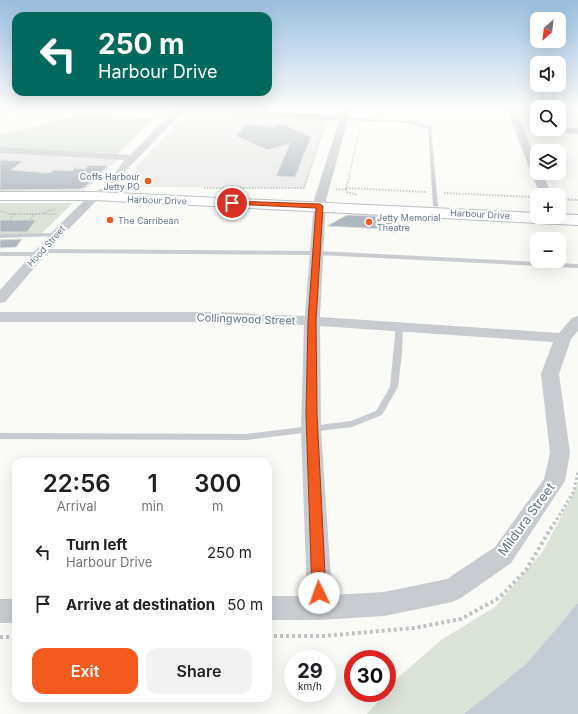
<!DOCTYPE html>
<html lang="en">
<head>
<meta charset="utf-8">
<style>
  body { margin:0; font-family:Inter,sans-serif; background:#f2f2f2; color:#202124; height:100vh; display:flex; flex-direction:column; font-size:15px; white-space:nowrap }
  * { box-sizing:border-box; margin:0 }
  p { font-size:13px; color:#757577 }
  .icon { flex:none; width:22px; height:22px; fill:none; stroke:currentColor; stroke-width:2; stroke-linecap:round; stroke-linejoin:round }
  .map { position:relative; flex:1; overflow:hidden }
  .side { position:absolute; left:12px; top:458px; width:260px; height:244px; display:flex; flex-direction:column; background:#fff; border-radius:12px; box-shadow:0 4px 16px #0002 }
  .side>* { flex:none }
  .hud { position:absolute; left:12px; top:12px; width:260px; height:84px; border-radius:12px; box-shadow:0 4px 16px #0002; background:#00695c; color:#fff; overflow:hidden }
  .needle { width:26px; rotate:208deg }
  .buttons { position:absolute; left:530px; top:12px; display:grid; gap:8px }
  .buttons a { display:grid; place-items:center; width:36px; height:36px; border-radius:8px; background:#fff; box-shadow:0 4px 16px #0002; font-size:20px }
  .speed { position:absolute; left:284px; top:650px; display:flex; gap:8px; font-size:20px; font-weight:700; text-align:center }
  .speed>* { display:grid; place-content:center; width:52px; height:52px; border-radius:50%; background:#fff; box-shadow:0 4px 16px #0002; line-height:1 }
  .speed small { font-size:10px; font-weight:400 }
  .speed .limit { border:6px solid #d22; background:#fff; color:#111 }
  .pin { position:absolute; display:grid; place-items:center; width:34px; height:34px; color:#fff; margin:-17px; border:2px solid #fff; border-radius:50%; box-shadow:0 1px 4px #0007 }
  .me { position:absolute; width:44px; margin:-22px; rotate:357deg; stroke-linejoin:round; filter:drop-shadow(0 0 3px #0008) }
  .turn { display:flex; align-items:center; gap:14px; height:84px; padding:0 20px; font-size:18px }
  .turn .icon { width:52px; height:52px; stroke-width:2.5 }
  .turn b { display:block; font-size:28px; line-height:34px }
  .eta { display:flex; justify-content:space-evenly; align-items:center; height:68px; text-align:center }
  .eta b { font-size:24px; font-weight:600; line-height:28px }
  .action { display:flex; gap:8px; margin-top:auto; padding:8px 20px }
  .action a { flex:1; height:46px; border-radius:12px; background:#f4591d; color:#fff; font-size:16px; font-weight:600; line-height:46px; text-align:center }
  .action a+a { background:#f2f2f2; color:#202124 }
  ul { padding:0; list-style:none }
  li { display:flex; align-items:center; gap:12px; height:52px; padding:0 20px }
  li div { flex:1 }
  li b { display:block; font-size:15px }
  li em { font-style:normal }
  .map>svg:first-child { display:block }
  .built { fill:#e8e9e8 }
  .green { fill:#dbe2d8 }
  .water { fill:#c3cdd3 }
  .building { fill:#b0b8bf; stroke:#dcdcd9 }
  .lines { fill:none; stroke-linecap:round; stroke-linejoin:round }
  .secondary-casing { stroke:#b9bfc4; stroke-width:2 }
  .path-far3 { stroke:#c1c4c6; stroke-width:1.5; stroke-dasharray:1 1; stroke-linecap:butt }
  .path-far2 { stroke:#c1c4c6; stroke-width:2; stroke-dasharray:1.5 1.5; stroke-linecap:butt }
  .path-far1 { stroke:#c1c4c6; stroke-width:3; stroke-dasharray:2.5 2.5; stroke-linecap:butt }
  .path { stroke:#c1c4c6; stroke-width:4; stroke-dasharray:3 3; stroke-linecap:butt }
  .lane { fill:#c8ccd0; fill-rule:evenodd }
  .street { fill:#c8ccd0; fill-rule:evenodd }
  .secondary { fill:#fff; fill-rule:evenodd }
  .rail { stroke:#a7aeb5; stroke-width:1.5; stroke-dasharray:3.5 1.5; stroke-linecap:butt }
  .route { fill:#f4591d; stroke:#9f3a13 }
  .poi-dot { fill:#f4591d; stroke:#fff; stroke-width:1.5 }
  .labels { text-anchor:middle; dominant-baseline:central; stroke-width:4; stroke-linejoin:round; paint-order:stroke }
  .far-poi-label { font-size:9px; fill:#627485; stroke:#fff; text-anchor:start }
  .far-street-label { font-size:9px; fill:#627485; stroke:#fff }
  .street-label { font-size:11px; fill:#627485; stroke:#fff }
  .near-street-label { font-size:13px; fill:#627485; stroke:#fff }
</style>
</head>
<body>
<div class="map">
<svg width="578" height="714" viewBox="0 0 578 714">
  <rect width="100%" height="100%" fill="#fafaf7"/>
  <g class="built">
    <polygon points="188,113 327,120 304,188 141,187 133,181 137,166"/>
    <polygon points="0,152 118,159 84,191 0,192"/>
  </g>
  <g class="green">
    <polygon points="81,114 154,118 117,155 0,148 0,135"/>
    <polygon points="0,203 73,203 41,234 0,235"/>
    <polygon points="578,484 578,603 526,664 464,714 367,714 400,676 441,640 495,607 543,551"/>
  </g>
  <polygon class="water" points="578,603 578,714 464,714 526,664"/>
  <g class="building">
    <polygon points="245,124 274,127 275,125 284,125 311,137 295,177 276,176 290,143 268,150 236,136"/>
    <polygon points="0,160 23,161 11,170 49,173 54,170 72,171 75,168 85,169 89,165 107,166 85,187 80,189 0,190"/>
    <polygon points="347,215 397,217 398,233 384,232 384,229 327,226"/>
    <polygon points="0,220 36,220 27,232 0,232"/>
    <polygon points="0,239 0,240 22,239 16,247 0,248"/>
  </g>
  <g class="lines">
    <defs>
      <polygon id="secondary" points="0,192 95,192 537,213 537,217 559,217 559,214 578,215 578,225 95,200 0,200"/>
    </defs>
    <use href="#secondary" class="secondary-casing"/>
    <g class="path-far3">
      <polyline points="97,176 106,167"/>
      <polyline points="135,176 137,172"/>
      <polyline points="308,176 324,128"/>
      <polyline points="349,176 360,128"/>
    </g>
    <g class="path-far2">
      <polyline points="136,175 133,181 138,185"/>
      <polyline points="90,184 98,175"/>
      <polyline points="204,188 304,188 308,175"/>
      <polyline points="346,188 426,192"/>
      <polyline points="336,189 346,190 347,192 358,195"/>
      <polyline points="346,189 350,175"/>
      <polyline points="444,193 533,197"/>
      <polyline points="559,199 578,200"/>
      <polyline points="0,211 9,214 57,214"/>
      <polyline points="43,213 55,209"/>
      <polyline points="31,219 34,214"/>
      <polyline points="10,220 14,214"/>
    </g>
    <polyline class="path-far1" points="554,524 574,491 578,472"/>
    <g class="path">
      <polyline points="268,636 323,636 414,628 461,619 499,598 526,570 554,523"/>
      <polyline points="0,637 16,637"/>
    </g>
    <g class="lane">
      <polygon points="343,118 409,121 431,126 438,207 433,206 428,128 409,123 344,120"/>
      <polygon points="56,233 59,235 58,236 0,238 0,234"/>
      <polygon points="41,249 318,251 578,264 578,268 318,255 41,253 41,255 39,256 0,256 0,252 39,252 39,250"/>
      <polygon points="396,325 402,325 403,327 402,353 398,387 382,415 352,427 246,440 0,439 0,433 246,434 351,421 376,411 390,387"/>
    </g>
    <g class="street">
      <path d="M 174,108 L 213,108 L 340,116 L 343,108 L 351,108 L 326,200 L 320,317 L 559,333 L 572,318 L 578,316 L 578,331 L 571,339 L 559,374 L 570,453 L 565,481 L 511,563 L 461,598 L 452,602 L 384,616 L 320,620 L 268,620 L 268,596 L 307,596 L 301,429 L 304,325 L 219,322 L 0,322 L 0,312 L 219,312 L 305,316 L 314,200 L 339,121 L 184,111 L 126,170 L 114,190 L 99,198 L 60,238 L 5,302 L 0,303 L 0,290 L 52,232 L 91,194 L 106,186 L 124,160 L 0,153 L 0,147 L 130,155 L 175,110 ZM 320,326 L 553,342 L 541,374 L 550,453 L 544,479 L 495,547 L 447,579 L 384,592 L 332,595 L 321,429 Z"/>
      <polygon points="506,108 514,108 537,160 537,173 542,173 552,195 540,195"/>
      <polygon points="537,127 537,129 578,128 578,134 540,132 536,129"/>
      <rect x="0" y="599" width="16" height="24"/>
    </g>
    <use href="#secondary" class="secondary"/>
    <polyline class="rail" points="0,113 20,108"/>
  </g>
  <linearGradient id="sky" x2="0" y2="1"><stop stop-color="#99bee0"/><stop offset="0.52" stop-color="#fdfdfb"/><stop offset="1" stop-color="#fdfdfb" stop-opacity="0"/></linearGradient>
  <rect width="578" height="208" fill="url(#sky)"/>
  <polygon class="route" points="232,201 320,204 323,206 316,321 317,414 326,593 324,597 319,599 314,597 312,593 306,414 308,321 316,208 230,204 229,203"/>
  <g class="poi-dot">
    <circle cx="148" cy="181" r="4"/>
    <circle cx="110" cy="220" r="4"/>
    <circle cx="369" cy="222" r="4"/>
  </g>
  <g class="labels">
    <g class="far-poi-label">
      <text x="140" y="176" text-anchor="end">Coffs Harbour<tspan x="140" dy="10">Jetty PO</tspan></text>
      <text x="377" y="217">Jetty Memorial<tspan x="377" dy="10">Theatre</tspan></text>
      <text x="118" y="220">The Carribean</text>
    </g>
    <g class="far-street-label">
      <text transform="translate(157 200) rotate(2)">Harbour Drive</text>
      <text transform="translate(480 214) rotate(3)">Harbour Drive</text>
      <text transform="translate(46 246) rotate(-48)">Hood Street</text>
    </g>
    <g class="street-label">
      <text transform="translate(246 319) rotate(2)">Collingwood Street</text>
    </g>
    <g class="near-street-label">
      <text transform="translate(526 519) rotate(-54)">Mildura Street</text>
    </g>
  </g>
</svg>
<div class="buttons">
<a><svg class="needle" viewBox="-14 -14 28 28"><path d="M0-13l5 13h-10z" fill="#e53935"/><path d="M0 13l5-13h-10z" fill="#757577"/></svg></a>
<a><svg class="icon" aria-label="sound" viewBox="0 0 24 24"><path d="M4 9h4l5-4v14l-5-4H4zM17 9q2 3 0 6"/></svg></a>
<a><svg class="icon" aria-label="search" viewBox="0 0 24 24"><circle cx="10" cy="10" r="6"/><path d="M15 15l6 6"/></svg></a>
<a><svg class="icon" aria-label="layers" viewBox="0 0 24 24"><path d="M12 4l9 5-9 5-9-5zM3 14l9 5 9-5"/></svg></a>
<a>+</a>
<a>−</a>
</div>
<div class="speed"><div>29<small>km/h</small></div><div class="limit">30</div></div>
<div class="pin" style="left:232px;top:203px;background:#d93025"><svg class="icon" aria-label="arrive" viewBox="0 0 24 24"><path d="M6 21V4h12l-3 4 3 4H6"/></svg></div>
<svg class="me" style="left:319px;top:593px" viewBox="-20 -20 40 40"><circle r="19" fill="#fff"/><path d="M0-13L10 11 0 6-10 11z" fill="#f4591d"/></svg>
<div class="hud">
<div class="turn"><svg class="icon" aria-label="left" viewBox="0 0 24 24"><path d="M17 20v-9H6M10 6l-5 5 5 5"/></svg><div><b>250 m</b>Harbour Drive</div></div>
</div>
<section class="side">
<div class="eta">
<div><b>22:56</b><p>Arrival</p></div>
<div><b>1</b><p>min</p></div>
<div><b>300</b><p>m</p></div>
</div>
<ul>
<li><svg class="icon" aria-label="left" viewBox="0 0 24 24"><path d="M17 20v-9H6M10 6l-5 5 5 5"/></svg><div><b>Turn left</b><p>Harbour Drive</p></div><em>250 m</em></li>
<li><svg class="icon" aria-label="arrive" viewBox="0 0 24 24"><path d="M6 21V4h12l-3 4 3 4H6"/></svg><div><b>Arrive at destination</b></div><em>50 m</em></li>
</ul>
<div class="action"><a>Exit</a><a>Share</a></div>
</section>
</div>
</body>
</html>
